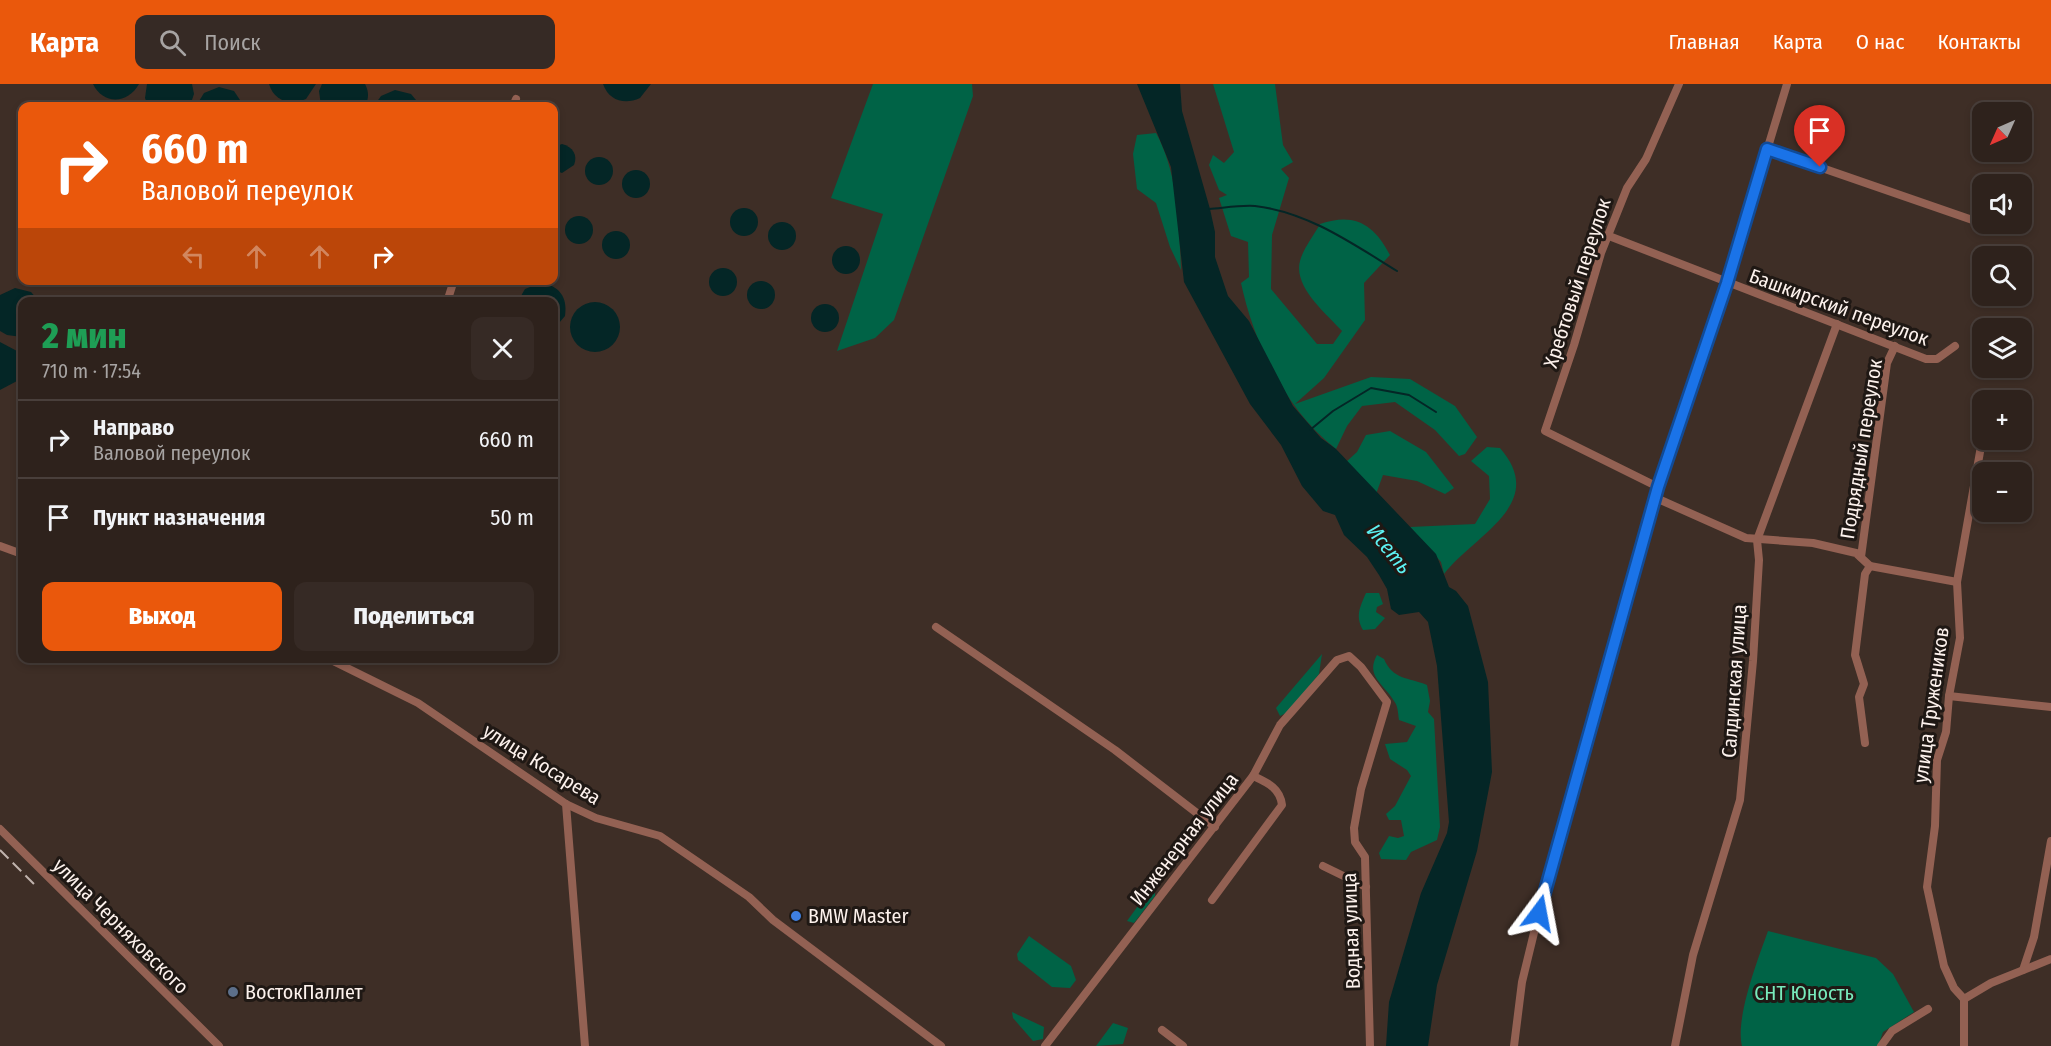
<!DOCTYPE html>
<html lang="ru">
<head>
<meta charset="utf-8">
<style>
  body { margin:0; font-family:"Fira Sans Condensed",sans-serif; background:#362a25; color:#f1f3f6; height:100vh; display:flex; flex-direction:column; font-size:22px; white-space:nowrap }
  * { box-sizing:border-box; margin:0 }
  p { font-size:20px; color:#a7a4a3 }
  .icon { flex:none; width:33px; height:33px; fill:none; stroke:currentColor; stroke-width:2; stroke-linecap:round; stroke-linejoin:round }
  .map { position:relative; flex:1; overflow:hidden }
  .side { position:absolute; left:18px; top:213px; width:540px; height:366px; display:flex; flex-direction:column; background:#2e221c; border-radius:12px; box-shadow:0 3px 9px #0003,0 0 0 2px #493f3b }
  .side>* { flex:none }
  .hud { position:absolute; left:18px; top:18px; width:540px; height:183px; border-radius:12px; box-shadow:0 3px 9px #0003,0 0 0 2px #493f3b; background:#ea580c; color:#fff; overflow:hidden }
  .needle { width:39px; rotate:225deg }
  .tools { position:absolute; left:1972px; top:18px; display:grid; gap:12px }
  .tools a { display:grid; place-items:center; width:60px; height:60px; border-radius:12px; background:#2e221c; box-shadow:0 3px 9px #0003,0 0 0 2px #493f3b; font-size:30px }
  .pin { position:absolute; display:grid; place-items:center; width:51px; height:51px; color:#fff; margin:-62px -26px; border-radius:50% 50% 50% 0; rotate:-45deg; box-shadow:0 0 6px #0007 }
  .pin .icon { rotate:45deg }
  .me { position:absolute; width:66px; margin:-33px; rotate:13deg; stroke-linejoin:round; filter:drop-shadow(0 0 4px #0008) }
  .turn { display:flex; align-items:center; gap:21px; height:126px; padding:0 24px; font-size:27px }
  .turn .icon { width:78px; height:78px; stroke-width:2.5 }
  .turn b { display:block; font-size:42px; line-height:51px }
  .lanes { display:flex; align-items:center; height:57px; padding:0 24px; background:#0003; justify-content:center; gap:30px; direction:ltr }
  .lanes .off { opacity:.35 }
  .round { display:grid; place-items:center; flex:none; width:63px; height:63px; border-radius:12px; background:#362a25 }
  .headline { display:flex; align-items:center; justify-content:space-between; height:102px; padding:0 24px }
  h1 { font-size:36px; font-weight:800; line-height:45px; color:#1e9e55 }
  .cta { display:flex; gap:12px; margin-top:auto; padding:12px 24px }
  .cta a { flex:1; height:69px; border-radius:12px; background:#ea580c; color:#fff; font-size:24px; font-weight:800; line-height:69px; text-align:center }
  .cta a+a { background:#362a25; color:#f1f3f6 }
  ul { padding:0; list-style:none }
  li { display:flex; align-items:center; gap:18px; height:78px; padding:0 24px; border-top:2px solid #493f3b }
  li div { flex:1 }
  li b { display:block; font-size:22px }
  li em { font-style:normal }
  header { display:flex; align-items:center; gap:36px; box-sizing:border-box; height:84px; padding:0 30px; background:#ea580c; color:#fff }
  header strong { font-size:28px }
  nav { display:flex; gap:33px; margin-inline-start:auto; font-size:21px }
  .search { width:420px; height:54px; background:#362a25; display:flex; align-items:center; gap:15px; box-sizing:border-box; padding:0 21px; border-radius:12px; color:#a7a4a3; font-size:22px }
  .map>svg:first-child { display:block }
  .green { fill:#006346 }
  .water { fill:#042626 }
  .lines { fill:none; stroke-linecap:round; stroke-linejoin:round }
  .stream { stroke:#042626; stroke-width:2 }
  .minor { stroke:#936153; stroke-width:8 }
  .rail { stroke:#c0b3ad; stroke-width:2; stroke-dasharray:12 6; stroke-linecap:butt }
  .route-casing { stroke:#114b97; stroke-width:15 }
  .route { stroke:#1a73e8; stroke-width:10 }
  .shop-dot { fill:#3f7fe0; stroke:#1f1814; stroke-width:2 }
  .service-dot { fill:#5c6f8a; stroke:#1f1814; stroke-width:2 }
  .labels { text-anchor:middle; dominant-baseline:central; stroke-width:6; stroke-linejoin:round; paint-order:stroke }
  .street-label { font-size:20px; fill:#fdf2ed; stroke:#1f1814 }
  .poi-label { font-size:20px; fill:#fdf2ed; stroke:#1f1814; text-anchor:start }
  .park-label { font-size:20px; fill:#78ebbc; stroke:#1f1814 }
  .water-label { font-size:21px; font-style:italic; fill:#5df1f2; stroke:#1f1814 }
</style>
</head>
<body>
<header>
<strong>Карта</strong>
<div class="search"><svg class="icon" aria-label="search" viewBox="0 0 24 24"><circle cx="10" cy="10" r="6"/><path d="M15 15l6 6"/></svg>Поиск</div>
<nav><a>Главная</a><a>Карта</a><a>О нас</a><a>Контакты</a></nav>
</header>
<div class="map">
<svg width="2051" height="962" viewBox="0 0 2051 962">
  <rect width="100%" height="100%" fill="#3e2e26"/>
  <g class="green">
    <polygon points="873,0 972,0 973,12 894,236 875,254 837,267 883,130 831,114"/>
    <path d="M 1213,0 L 1275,0 L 1283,61 L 1293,78 L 1281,85 L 1289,94 L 1272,151 L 1271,205 L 1317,260 L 1333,260 L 1342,247 C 1327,230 1293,203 1300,177 C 1303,165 1314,151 1320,140 C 1354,128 1374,140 1390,171 L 1364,199 L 1365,236 L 1324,294 L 1295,320 L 1371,293 L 1410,295 L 1455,322 L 1477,353 L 1465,370 L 1459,372 L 1435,346 L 1395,318 L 1362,322 L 1347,342 L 1336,365 C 1286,326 1254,260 1241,199 L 1249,193 L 1248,158 L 1231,152 L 1219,114 L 1227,111 L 1219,106 L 1209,81 L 1213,71 L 1224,79 L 1234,68 Z"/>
    <path d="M 1156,49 C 1178,89 1179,140 1181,186 L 1170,163 L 1156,119 L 1137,105 L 1133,70 L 1137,51 Z"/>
    <polygon points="1390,347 1426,368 1454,404 1445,410 1417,397 1383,391 1376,410 1346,378 1357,368 1366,351"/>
    <path d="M 1487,363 L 1500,364 C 1549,420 1474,451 1444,490 L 1441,478 L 1410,443 L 1475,440 L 1490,415 L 1489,392 L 1471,377 Z"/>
    <path d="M 1366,509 L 1379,509 L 1383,520 L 1377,523 L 1376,528 L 1385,534 L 1375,545 L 1363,546 C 1355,532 1360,523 1366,509 Z"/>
    <polygon points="1322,570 1319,590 1288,628 1280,632 1276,624"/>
    <path d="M 1377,571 L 1384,575 C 1393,596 1408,593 1427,601 L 1430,617 L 1428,628 L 1434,635 L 1440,743 L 1437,756 L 1411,768 L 1406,776 L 1381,775 L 1379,769 L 1389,752 L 1398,754 L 1404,752 L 1401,736 L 1389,736 L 1386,730 L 1395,722 L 1411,692 L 1407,686 L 1390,675 L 1385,660 L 1407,658 L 1416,642 L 1399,636 C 1398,629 1398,622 1394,617 C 1384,600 1365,592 1377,571 Z"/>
    <polygon points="1149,802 1155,808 1155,812 1134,839 1127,837 1143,815 1141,807"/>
    <path d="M 1768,847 L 1876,874 L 1893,890 L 1914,928 L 1883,948 L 1878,962 L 1742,962 C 1735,934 1758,875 1768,847 Z"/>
    <polygon points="1029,852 1071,882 1076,896 1070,904 1052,903 1018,876 1017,870"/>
    <polygon points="1012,928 1044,943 1043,955 1033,957 1013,934"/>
    <polygon points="1113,939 1128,944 1123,960 1096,962"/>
  </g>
  <g class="water">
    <path d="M 93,0 L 139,0 C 128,20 103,21 93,0 Z"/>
    <polygon points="147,0 192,0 194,10 190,22 148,22 145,14"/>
    <path d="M 269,0 L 316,0 L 306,15 C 290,22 274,17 269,0 Z"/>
    <path d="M 322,0 L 365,0 C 369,7 369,15 365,22 L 321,22 L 319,7 Z"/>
    <path d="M 603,0 L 651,0 L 640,14 C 625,21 609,17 603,0 Z"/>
    <polygon points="1137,0 1180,0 1182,27 1210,125 1215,148 1215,173 1228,212 1249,237 1293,322 1321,354 1336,365 1436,470 1449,503 1456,507 1468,522 1488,598 1492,688 1477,767 1437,901 1428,962 1386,962 1389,918 1421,809 1447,749 1449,738 1437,582 1428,538 1419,528 1399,531 1391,525 1387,505 1379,491 1367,473 1344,451 1335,431 1323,427 1302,402 1281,361 1250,320 1184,198 1171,83"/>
    <polygon points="219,3 234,7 244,22 196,22 204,9"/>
    <polygon points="395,6 411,10 421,22 374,22 381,12"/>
    <path d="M 562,60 C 573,63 578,71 574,81 L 562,89 L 554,86 L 554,63 Z"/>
    <circle cx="599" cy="87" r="14"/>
    <circle cx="636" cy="100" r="14"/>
    <circle cx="744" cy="138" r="14"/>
    <circle cx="579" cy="146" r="14"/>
    <circle cx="782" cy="152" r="14"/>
    <circle cx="616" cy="161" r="14"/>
    <circle cx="846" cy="176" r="14"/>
    <circle cx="723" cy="198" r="14"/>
    <circle cx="761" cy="211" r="14"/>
    <path d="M 540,199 C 559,201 568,213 565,232 L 554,245 L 554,218 L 518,217 L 525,205 Z"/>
    <polygon points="15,204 31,208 39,217 22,218 22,253 7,251 0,247 0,211"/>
    <circle cx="595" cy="243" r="25"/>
    <circle cx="825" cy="234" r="14"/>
    <polygon points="0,258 17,267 22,282 17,297 0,306"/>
  </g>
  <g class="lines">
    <g class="stream">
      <path d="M 1209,125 C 1223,124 1240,121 1255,122 C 1308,128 1353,160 1397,187"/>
      <polyline points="1310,346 1333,327 1371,304 1409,311 1436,328"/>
    </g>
    <g class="minor">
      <polyline points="513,22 516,15"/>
      <polyline points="1767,65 1984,140"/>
      <polyline points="1609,152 1926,275 1937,275 1955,262"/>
      <polyline points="447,218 454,196"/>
      <polyline points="1658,403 1545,347 1574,261 1601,169 1627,104 1646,75 1679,0"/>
      <polyline points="1656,414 1746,454 1813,459 1856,469 1870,482 1957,498"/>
      <polyline points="0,462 22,470"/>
      <polyline points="1861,473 1887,279 1895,262"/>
      <polyline points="936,543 1115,666 1215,743"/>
      <polyline points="327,574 418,619 566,720 596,734 660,752 749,813 773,836 941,962"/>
      <polyline points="1949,612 2051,623"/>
      <polyline points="1865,659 1859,613 1864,600 1855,571 1865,490 1870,482"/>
      <polyline points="566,720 585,962"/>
      <polyline points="0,745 219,962"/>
      <polyline points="1323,782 1366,803"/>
      <path d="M 1212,816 L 1282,721 C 1280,704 1268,699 1253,692"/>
      <polyline points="2023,886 2034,853 2051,757"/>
      <polyline points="1964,915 1991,899 2051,875"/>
      <polyline points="1162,946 1183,962"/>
      <polyline points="1045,962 1253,692 1280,641 1337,576 1349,572 1361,583 1387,618 1361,705 1354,744 1355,758 1365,773 1370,962"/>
      <polyline points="1514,962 1522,898 1550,783 1622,528 1658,403 1727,199 1787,0"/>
      <polyline points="1675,962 1693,871 1740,716 1753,577 1759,476 1757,456 1837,240"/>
      <polyline points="1881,962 1892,947 1928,925"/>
      <polyline points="1964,962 1964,915 1954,904 1944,882 1927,803 1935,742 1937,676 1946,648 1949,612 1960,554 1957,498 1983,351"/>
    </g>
    <polyline class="rail" points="0,766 34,800"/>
  </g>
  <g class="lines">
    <defs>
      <polyline id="route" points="1539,829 1658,403 1727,199 1767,65 1820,83"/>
    </defs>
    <use href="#route" class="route-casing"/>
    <use href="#route" class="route"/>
  </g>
  <circle class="shop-dot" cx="796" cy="832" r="6"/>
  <circle class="service-dot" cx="233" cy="908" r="6"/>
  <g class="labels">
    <g class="street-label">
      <text transform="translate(1577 199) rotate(-72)">Хребтовый переулок</text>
      <text transform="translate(1839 223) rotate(20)">Башкирский переулок</text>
      <text transform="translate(1861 365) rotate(-81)">Подрядный переулок</text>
      <text transform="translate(1734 597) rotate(-86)">Салдинская улица</text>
      <text transform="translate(1931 621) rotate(-82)">улица Тружеников</text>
      <text transform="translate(542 680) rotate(32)">улица Косарева</text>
      <text transform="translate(1184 755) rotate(-52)">Инженерная улица</text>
      <text transform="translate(121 842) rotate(45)">улица Черняховского</text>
      <text transform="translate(1351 847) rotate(-92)">Водная улица</text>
    </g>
    <g class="poi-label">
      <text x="808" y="832">BMW Master</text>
      <text x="245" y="908">ВостокПаллет</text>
    </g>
    <g class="park-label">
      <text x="1804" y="909">СНТ Юность</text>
    </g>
    <g class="water-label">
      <text transform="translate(1389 465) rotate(51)">Исеть</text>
    </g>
  </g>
</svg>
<div class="tools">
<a><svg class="needle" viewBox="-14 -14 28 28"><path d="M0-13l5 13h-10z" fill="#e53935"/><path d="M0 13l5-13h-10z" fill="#a7a4a3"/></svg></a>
<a><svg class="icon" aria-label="sound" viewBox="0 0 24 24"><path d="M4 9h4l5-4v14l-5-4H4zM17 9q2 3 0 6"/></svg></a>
<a><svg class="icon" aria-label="search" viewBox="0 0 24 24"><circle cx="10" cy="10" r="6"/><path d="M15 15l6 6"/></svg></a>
<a><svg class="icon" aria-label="layers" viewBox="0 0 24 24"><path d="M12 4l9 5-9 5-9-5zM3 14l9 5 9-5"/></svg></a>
<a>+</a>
<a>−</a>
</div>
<div class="pin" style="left:1820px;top:83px;background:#d93025"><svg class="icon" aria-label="arrive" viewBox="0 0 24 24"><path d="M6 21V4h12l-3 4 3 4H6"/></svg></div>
<svg class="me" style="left:1539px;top:829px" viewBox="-20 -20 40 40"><path d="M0-17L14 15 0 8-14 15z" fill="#1a73e8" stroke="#fff" stroke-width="4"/></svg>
<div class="hud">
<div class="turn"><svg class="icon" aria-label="right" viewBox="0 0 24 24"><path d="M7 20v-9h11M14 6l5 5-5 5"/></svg><div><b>660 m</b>Валовой переулок</div></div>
<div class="lanes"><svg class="icon off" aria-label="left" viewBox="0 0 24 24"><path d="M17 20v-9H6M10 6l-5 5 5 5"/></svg><svg class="icon off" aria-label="ahead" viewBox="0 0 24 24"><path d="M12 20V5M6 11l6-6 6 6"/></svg><svg class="icon off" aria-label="ahead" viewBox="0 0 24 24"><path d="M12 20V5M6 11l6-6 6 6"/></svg><svg class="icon" aria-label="right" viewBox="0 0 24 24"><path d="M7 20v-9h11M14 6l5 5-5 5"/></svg></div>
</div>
<section class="side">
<div class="headline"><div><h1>2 мин</h1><p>710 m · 17:54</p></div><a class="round"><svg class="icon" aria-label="close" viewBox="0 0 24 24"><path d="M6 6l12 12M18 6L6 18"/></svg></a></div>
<ul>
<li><svg class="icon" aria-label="right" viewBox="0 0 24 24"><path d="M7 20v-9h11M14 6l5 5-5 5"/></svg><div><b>Направо</b><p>Валовой переулок</p></div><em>660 m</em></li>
<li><svg class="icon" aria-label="arrive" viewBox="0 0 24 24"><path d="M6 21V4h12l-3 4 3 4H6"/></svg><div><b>Пункт назначения</b></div><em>50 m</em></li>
</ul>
<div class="cta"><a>Выход</a><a>Поделиться</a></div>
</section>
</div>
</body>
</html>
